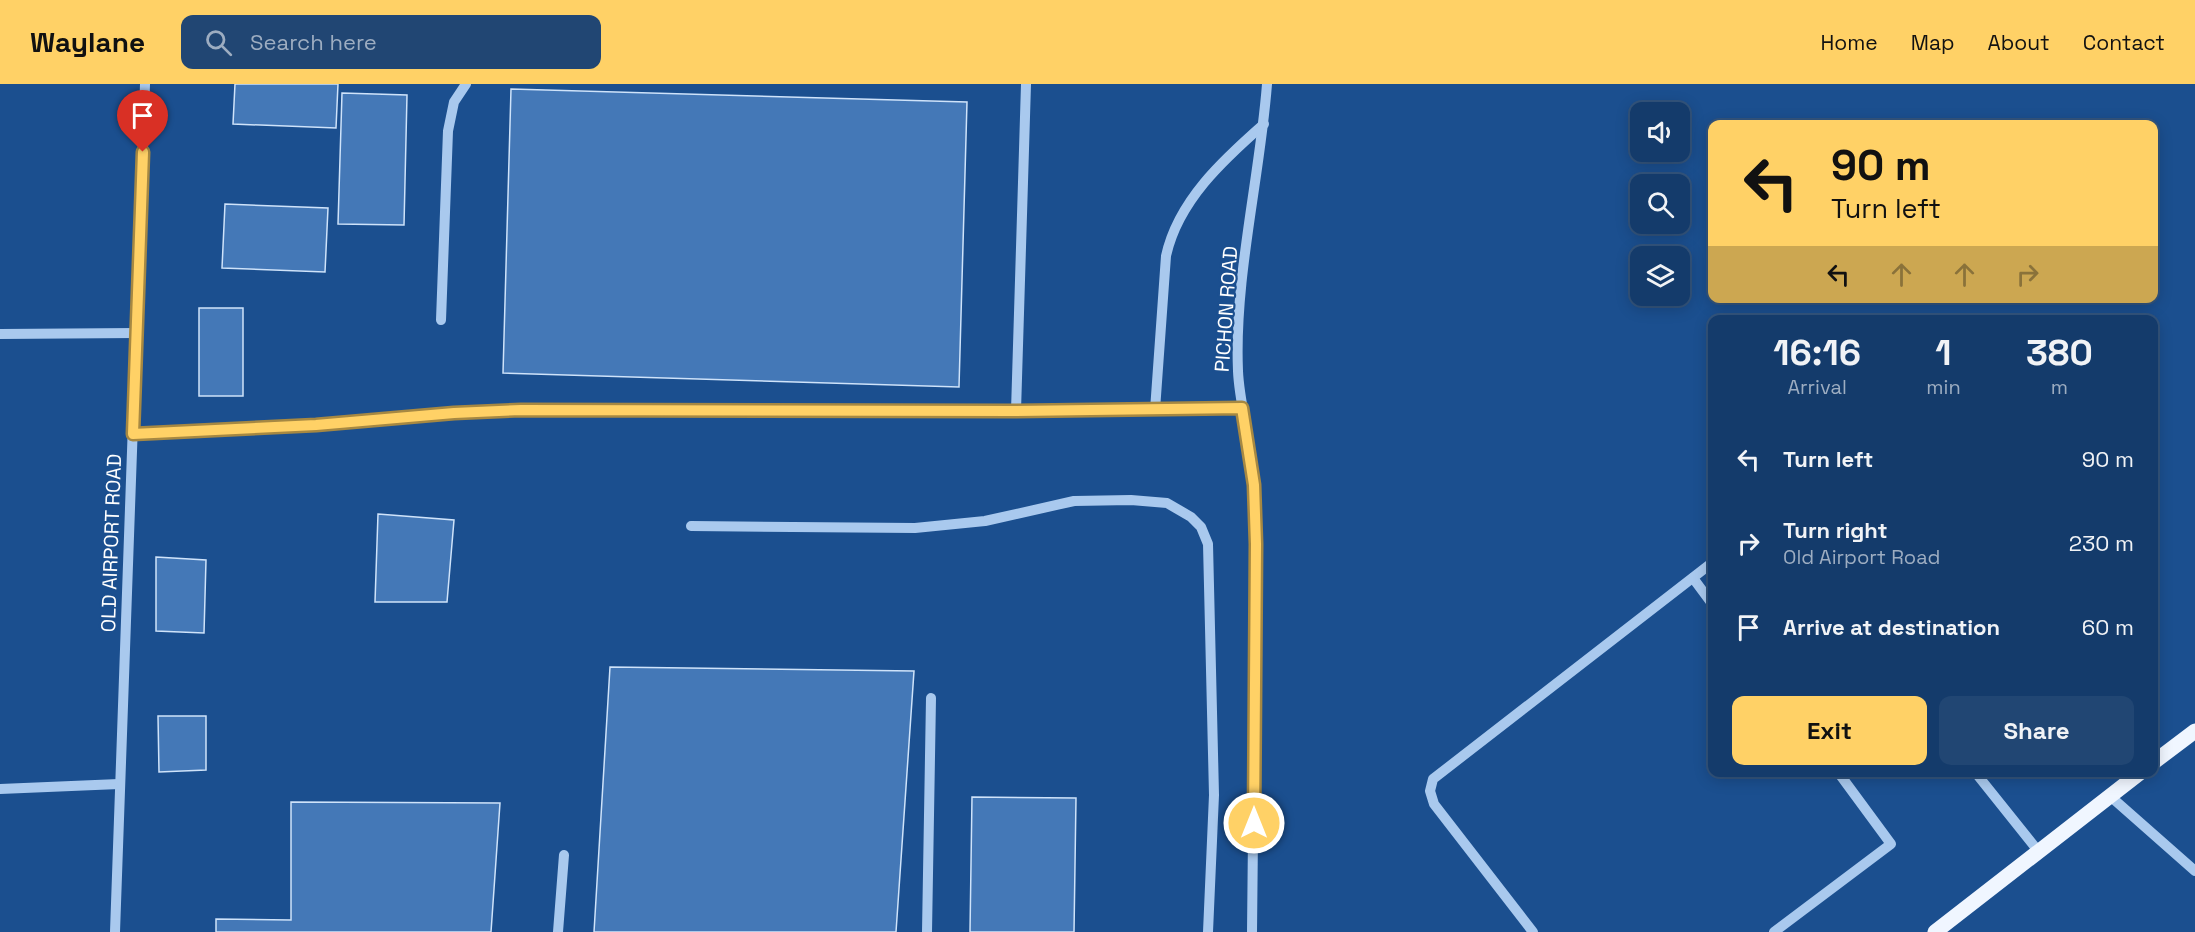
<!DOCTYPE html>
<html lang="en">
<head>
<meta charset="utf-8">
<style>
  body { margin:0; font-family:"Space Grotesk",sans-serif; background:#214673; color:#f1f3f6; height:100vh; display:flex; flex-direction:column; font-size:22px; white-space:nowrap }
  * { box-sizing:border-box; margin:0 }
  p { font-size:20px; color:#9dadc1 }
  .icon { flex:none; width:33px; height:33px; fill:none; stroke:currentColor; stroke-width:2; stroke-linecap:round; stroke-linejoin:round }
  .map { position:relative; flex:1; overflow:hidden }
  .drawer { position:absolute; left:1708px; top:231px; width:450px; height:462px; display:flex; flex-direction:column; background:#143b6b; border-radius:12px; box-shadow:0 3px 15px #0003,0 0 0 2px #33557e }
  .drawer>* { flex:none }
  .top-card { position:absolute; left:1708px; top:36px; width:450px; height:183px; border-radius:12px; box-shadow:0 3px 15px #0003,0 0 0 2px #33557e; background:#ffd166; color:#111; overflow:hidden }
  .fabs { position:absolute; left:1630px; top:18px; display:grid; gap:12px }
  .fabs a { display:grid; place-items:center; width:60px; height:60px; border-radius:12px; background:#143b6b; box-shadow:0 3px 15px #0003,0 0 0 2px #33557e; font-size:30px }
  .pin { position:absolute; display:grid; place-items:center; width:51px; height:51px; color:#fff; margin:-62px -26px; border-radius:50% 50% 50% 0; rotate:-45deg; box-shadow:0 0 6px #0007 }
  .pin .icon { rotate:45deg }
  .me { position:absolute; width:66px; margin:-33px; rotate:0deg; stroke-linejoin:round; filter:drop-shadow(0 0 4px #0008) }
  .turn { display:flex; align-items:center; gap:21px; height:126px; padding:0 24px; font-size:27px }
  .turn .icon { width:78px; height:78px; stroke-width:2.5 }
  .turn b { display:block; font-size:42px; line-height:51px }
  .lanes { display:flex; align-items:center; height:57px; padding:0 24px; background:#0003; justify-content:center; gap:30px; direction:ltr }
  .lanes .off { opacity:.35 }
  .eta { display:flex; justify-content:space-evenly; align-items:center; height:102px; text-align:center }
  .eta b { font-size:36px; font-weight:600; line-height:42px }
  .cta { display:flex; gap:12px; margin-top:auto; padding:12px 24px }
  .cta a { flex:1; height:69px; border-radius:12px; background:#ffd166; color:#111; font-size:24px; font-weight:600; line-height:69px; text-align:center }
  .cta a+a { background:#214673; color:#f1f3f6 }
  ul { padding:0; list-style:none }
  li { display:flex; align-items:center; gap:18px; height:84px; padding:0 24px }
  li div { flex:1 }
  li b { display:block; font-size:22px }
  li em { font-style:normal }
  header { display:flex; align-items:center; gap:36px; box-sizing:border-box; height:84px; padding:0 30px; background:#ffd166; color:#111 }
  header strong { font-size:28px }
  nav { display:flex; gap:33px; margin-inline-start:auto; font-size:21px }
  .search { width:420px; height:54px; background:#214673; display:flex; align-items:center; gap:15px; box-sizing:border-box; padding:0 21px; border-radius:12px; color:#9dadc1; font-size:22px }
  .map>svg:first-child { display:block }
  .building { fill:#4478b7; stroke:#cfe3fa; stroke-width:1.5 }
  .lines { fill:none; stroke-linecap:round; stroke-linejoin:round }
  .minor { stroke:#a9c9ee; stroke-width:10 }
  .major { stroke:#f0f6ff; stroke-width:15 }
  .route-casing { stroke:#a68842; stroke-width:15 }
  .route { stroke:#ffd166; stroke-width:10 }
  .labels { text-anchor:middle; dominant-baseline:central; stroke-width:4.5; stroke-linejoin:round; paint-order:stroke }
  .street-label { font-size:20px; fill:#fff; stroke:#1b4f8f }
</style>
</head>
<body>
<header>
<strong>Waylane</strong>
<div class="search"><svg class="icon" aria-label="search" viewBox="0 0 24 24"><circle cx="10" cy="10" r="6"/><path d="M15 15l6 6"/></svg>Search here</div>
<nav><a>Home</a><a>Map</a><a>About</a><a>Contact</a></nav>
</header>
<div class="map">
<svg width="2195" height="848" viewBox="0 0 2195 848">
  <rect width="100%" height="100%" fill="#1b4f8f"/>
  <g class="building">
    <polygon points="235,0 338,0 336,44 233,40"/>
    <polygon points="511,5 967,18 959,303 503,289"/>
    <polygon points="342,9 407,11 404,141 338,140"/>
    <polygon points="225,120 328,124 325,188 222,184"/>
    <rect x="199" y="224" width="44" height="88"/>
    <polygon points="378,430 454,436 447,518 375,518"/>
    <polygon points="156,473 206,476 204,549 156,547"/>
    <polygon points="610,583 914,587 896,848 594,848"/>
    <polygon points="158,632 206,632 206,686 159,688"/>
    <polygon points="972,713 1076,714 1074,848 970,848"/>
    <polygon points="291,718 500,719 491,848 216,848 216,835 291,836"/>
  </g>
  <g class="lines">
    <g class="minor">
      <polyline points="441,236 448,47 454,18 466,0"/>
      <polyline points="0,250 137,249"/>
      <path d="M 1155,326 L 1166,172 C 1178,117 1223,76 1264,40"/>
      <polyline points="1016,327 1026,0"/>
      <polyline points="133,350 316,341 455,329 521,326 1016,327 1242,324"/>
      <polyline points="691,442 915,444 985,437 1074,417 1131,416 1167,419 1191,433 1201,443 1208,460 1214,711 1208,848"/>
      <polyline points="1693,494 1713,521"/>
      <polyline points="1975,688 2039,768"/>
      <polyline points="0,705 119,700"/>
      <polyline points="2110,712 2195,787"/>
      <polyline points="115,848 145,0"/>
      <polyline points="558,848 564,771"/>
      <polyline points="927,848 931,614"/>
      <path d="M 1252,848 L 1256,460 C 1255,426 1254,393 1249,359 C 1245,335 1239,311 1238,287 C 1234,194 1260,93 1267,0"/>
      <polyline points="1533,848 1434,720 1430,707 1433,695 1713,478"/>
      <polyline points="1774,848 1891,760 1838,688"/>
    </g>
    <g class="major">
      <polyline points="2154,678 2195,647"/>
      <polyline points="1935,848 2141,688"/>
    </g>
  </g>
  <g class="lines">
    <defs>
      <polyline id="route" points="143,68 133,350 316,341 454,329 521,326 1016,327 1242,324 1254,401 1256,460 1254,739"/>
    </defs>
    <use href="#route" class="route-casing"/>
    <use href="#route" class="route"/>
  </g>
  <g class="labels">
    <g class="street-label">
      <text transform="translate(1226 225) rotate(-86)">PICHON ROAD</text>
      <text transform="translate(111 459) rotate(-88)">OLD AIRPORT ROAD</text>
    </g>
  </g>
</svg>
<div class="fabs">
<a><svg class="icon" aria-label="sound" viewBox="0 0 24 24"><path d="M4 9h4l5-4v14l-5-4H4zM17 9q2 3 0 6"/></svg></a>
<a><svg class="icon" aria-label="search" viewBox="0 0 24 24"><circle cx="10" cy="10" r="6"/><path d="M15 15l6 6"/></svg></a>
<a><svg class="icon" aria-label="layers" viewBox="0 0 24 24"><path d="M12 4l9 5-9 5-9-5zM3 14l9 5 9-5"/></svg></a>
</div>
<div class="pin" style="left:143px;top:68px;background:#d93025"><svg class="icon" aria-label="arrive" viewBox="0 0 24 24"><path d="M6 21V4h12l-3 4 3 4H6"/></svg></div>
<svg class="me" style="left:1254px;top:739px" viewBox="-20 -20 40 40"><circle r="17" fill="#ffd166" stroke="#fff" stroke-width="3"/><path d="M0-11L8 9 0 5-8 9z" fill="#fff"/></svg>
<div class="top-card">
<div class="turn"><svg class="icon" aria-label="left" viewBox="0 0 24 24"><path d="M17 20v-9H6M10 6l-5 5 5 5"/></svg><div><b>90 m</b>Turn left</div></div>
<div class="lanes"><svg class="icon" aria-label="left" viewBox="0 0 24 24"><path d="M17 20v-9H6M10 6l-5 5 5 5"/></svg><svg class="icon off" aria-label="ahead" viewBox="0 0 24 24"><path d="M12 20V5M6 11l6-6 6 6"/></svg><svg class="icon off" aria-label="ahead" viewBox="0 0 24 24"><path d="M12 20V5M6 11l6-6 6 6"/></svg><svg class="icon off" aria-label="right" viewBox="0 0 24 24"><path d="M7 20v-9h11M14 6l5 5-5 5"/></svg></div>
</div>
<section class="drawer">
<div class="eta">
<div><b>16:16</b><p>Arrival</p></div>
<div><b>1</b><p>min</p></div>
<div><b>380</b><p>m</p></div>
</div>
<ul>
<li><svg class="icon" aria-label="left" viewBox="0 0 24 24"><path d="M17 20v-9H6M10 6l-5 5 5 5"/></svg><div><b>Turn left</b></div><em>90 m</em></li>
<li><svg class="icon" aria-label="right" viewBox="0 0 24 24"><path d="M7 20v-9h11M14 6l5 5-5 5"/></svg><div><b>Turn right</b><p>Old Airport Road</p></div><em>230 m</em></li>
<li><svg class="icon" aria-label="arrive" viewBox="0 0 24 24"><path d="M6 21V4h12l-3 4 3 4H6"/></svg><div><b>Arrive at destination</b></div><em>60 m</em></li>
</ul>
<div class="cta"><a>Exit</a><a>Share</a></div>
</section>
</div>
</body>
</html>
